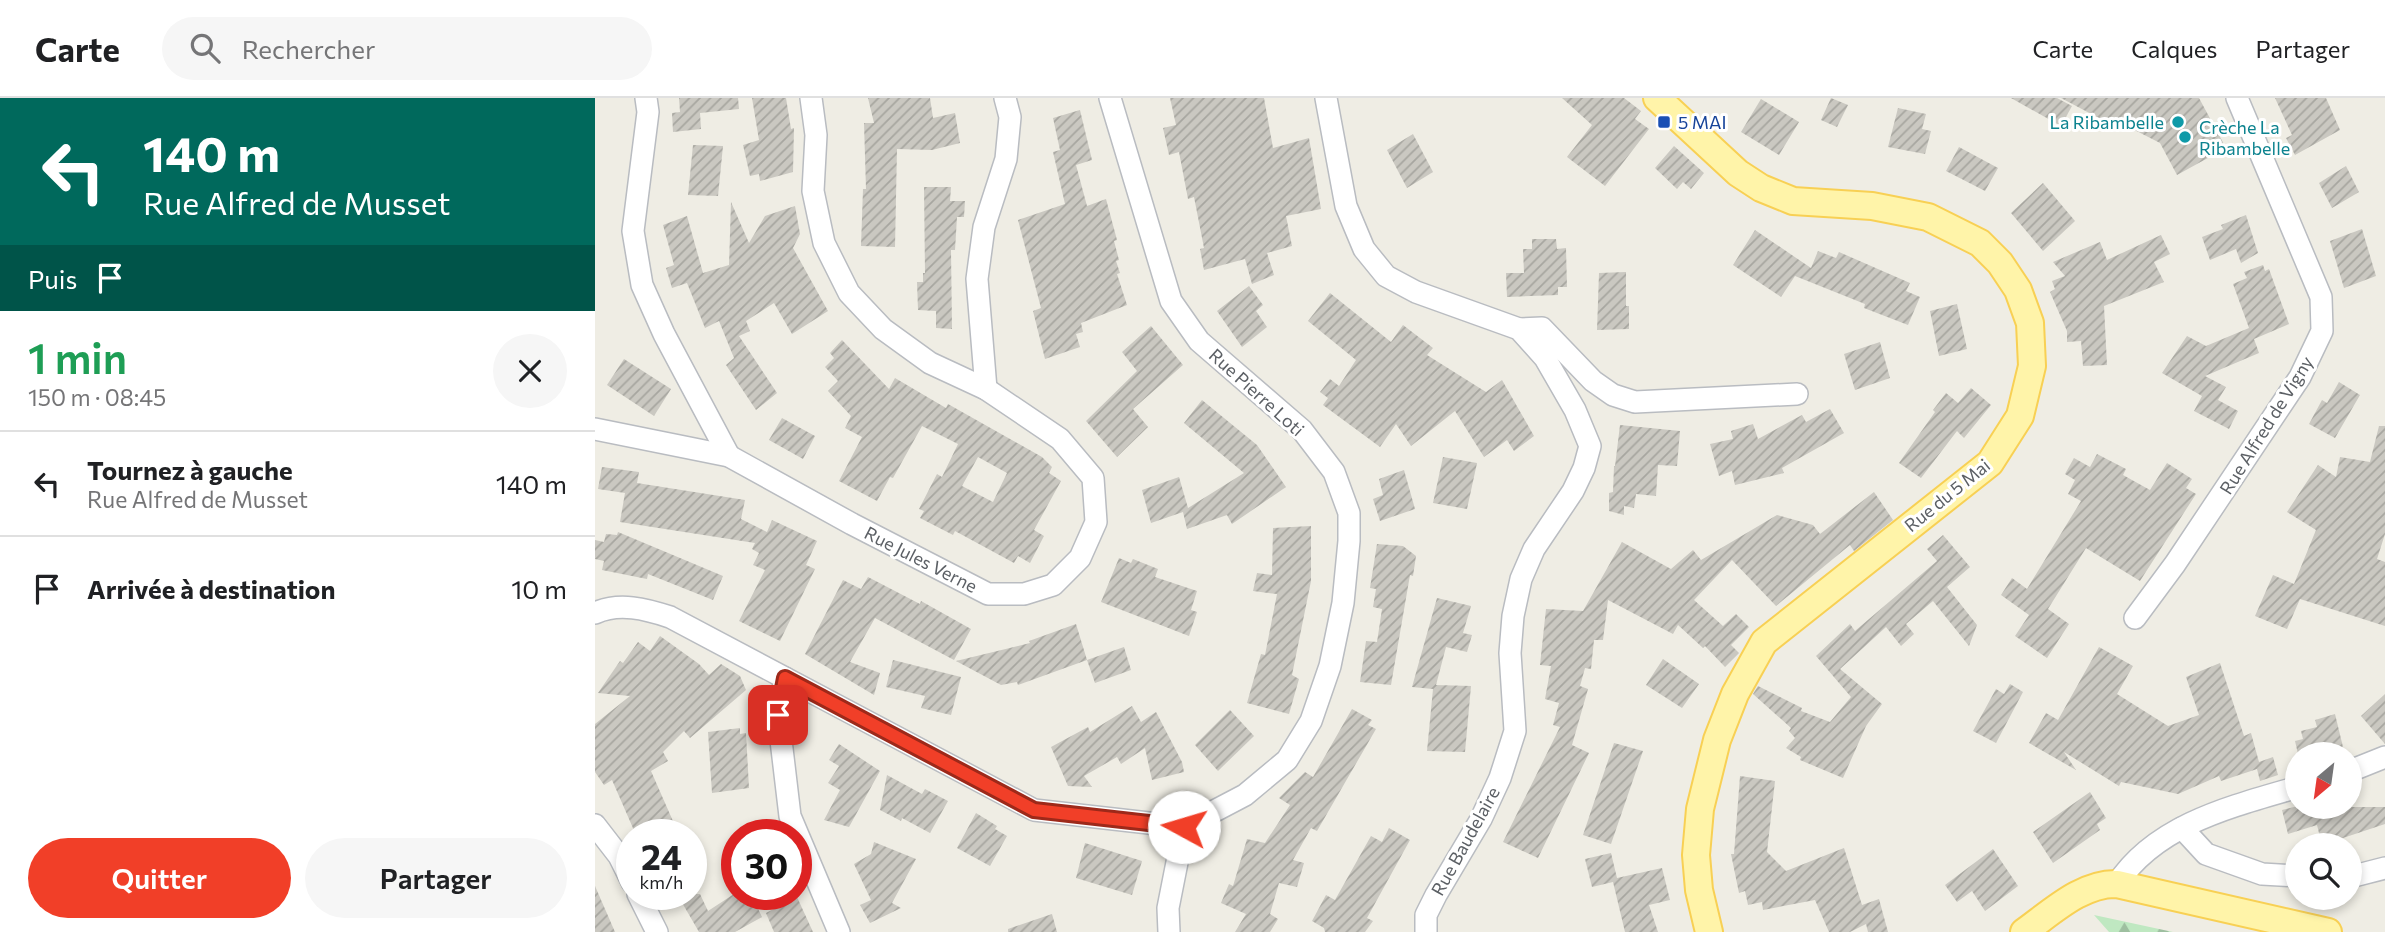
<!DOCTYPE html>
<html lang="fr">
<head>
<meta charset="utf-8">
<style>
  body { margin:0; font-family:Commissioner,sans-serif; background:#f6f6f6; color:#202124; height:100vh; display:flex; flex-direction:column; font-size:26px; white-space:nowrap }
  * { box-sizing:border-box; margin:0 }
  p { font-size:23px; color:#757577 }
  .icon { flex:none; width:38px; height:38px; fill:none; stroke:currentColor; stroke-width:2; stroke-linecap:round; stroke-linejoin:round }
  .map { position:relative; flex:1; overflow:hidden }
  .drawer { display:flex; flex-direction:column; background:#fff; width:595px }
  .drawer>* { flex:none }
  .hud { background:#00695c; color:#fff; overflow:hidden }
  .needle { width:46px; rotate:209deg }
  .buttons { position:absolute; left:1690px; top:644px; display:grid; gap:14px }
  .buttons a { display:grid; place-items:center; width:77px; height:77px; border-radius:50%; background:#fff; box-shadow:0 4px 10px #0003; font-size:35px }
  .speed { position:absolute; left:21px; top:721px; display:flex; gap:14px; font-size:35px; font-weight:700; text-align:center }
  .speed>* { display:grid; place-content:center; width:91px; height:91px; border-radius:50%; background:#fff; box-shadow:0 4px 10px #0003; line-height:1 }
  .speed small { font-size:18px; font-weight:400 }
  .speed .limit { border:10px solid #d22; background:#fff; color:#111 }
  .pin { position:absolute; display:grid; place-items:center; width:60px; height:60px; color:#fff; margin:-30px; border-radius:14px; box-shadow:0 4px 10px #0006 }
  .me { position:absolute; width:77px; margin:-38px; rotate:276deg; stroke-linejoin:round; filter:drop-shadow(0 0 5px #0008) }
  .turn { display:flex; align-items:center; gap:24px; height:147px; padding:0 28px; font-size:32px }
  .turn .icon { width:91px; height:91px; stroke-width:2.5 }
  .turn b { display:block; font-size:49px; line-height:60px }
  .then { display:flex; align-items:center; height:66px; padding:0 28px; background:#0003; gap:14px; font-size:26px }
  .round { display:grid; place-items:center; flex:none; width:74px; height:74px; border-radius:37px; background:#f6f6f6 }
  .summary { display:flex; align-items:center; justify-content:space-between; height:119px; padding:0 28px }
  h1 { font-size:42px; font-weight:600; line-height:52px; color:#1e9e55 }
  .action { display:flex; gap:14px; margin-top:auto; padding:14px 28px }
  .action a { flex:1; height:80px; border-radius:42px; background:#f13f28; color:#fff; font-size:28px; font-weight:600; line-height:80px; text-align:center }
  .action a+a { background:#f6f6f6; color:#202124 }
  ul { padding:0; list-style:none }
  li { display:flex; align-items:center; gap:21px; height:105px; padding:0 28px; border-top:2px solid #e0e0e0 }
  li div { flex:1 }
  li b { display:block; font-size:26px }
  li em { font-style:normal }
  header { display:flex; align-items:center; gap:42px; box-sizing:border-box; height:98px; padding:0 35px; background:#fff; border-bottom:2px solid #e0e0e0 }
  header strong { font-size:33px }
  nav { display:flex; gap:38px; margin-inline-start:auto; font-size:24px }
  .search { width:490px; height:63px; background:#f6f6f6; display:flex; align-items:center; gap:18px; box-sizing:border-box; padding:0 24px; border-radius:38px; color:#757577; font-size:26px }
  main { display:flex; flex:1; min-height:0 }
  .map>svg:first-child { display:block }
  .forest { fill:url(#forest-firs) }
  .building { fill:url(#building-hatch); fill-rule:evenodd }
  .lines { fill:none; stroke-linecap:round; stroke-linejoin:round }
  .minor-casing { stroke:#b9bcc1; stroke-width:24 }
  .major-casing { stroke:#f8d054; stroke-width:30 }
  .minor { stroke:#fff; stroke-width:21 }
  .major { stroke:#fff4a9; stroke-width:26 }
  .route-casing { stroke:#9d291a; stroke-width:18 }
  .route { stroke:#f13f28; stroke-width:12 }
  .transit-dot { fill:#1a4fb4; stroke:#fff; stroke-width:2.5 }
  .culture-dot { fill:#0f9aa8; stroke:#fff; stroke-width:2.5 }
  .labels { text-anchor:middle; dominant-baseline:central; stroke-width:6; stroke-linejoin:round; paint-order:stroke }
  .transit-label { font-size:18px; fill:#164399; stroke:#fff; text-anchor:start }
  .culture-label { font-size:18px; fill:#0d838f; stroke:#fff; text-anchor:end }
  .street-label { font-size:18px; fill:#5c6065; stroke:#fff }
</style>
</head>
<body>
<header>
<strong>Carte</strong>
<div class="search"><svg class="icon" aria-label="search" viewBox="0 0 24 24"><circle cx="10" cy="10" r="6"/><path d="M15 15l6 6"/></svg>Rechercher</div>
<nav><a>Carte</a><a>Calques</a><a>Partager</a></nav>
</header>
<main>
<section class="drawer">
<div class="hud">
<div class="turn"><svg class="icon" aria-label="left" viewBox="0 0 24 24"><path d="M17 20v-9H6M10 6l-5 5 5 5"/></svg><div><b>140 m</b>Rue Alfred de Musset</div></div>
<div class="then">Puis<svg class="icon" aria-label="arrive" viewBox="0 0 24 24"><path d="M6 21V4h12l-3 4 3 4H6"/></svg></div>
</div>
<div class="summary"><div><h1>1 min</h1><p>150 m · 08:45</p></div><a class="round"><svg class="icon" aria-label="close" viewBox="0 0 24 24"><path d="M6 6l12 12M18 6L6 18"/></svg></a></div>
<ul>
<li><svg class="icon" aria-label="left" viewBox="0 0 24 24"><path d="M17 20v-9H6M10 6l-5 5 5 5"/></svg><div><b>Tournez à gauche</b><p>Rue Alfred de Musset</p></div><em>140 m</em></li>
<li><svg class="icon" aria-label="arrive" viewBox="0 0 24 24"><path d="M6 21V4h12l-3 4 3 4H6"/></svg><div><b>Arrivée à destination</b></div><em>10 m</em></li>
</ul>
<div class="action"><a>Quitter</a><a>Partager</a></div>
</section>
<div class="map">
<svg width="1790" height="834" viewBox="0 0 1790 834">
  <defs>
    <pattern id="forest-firs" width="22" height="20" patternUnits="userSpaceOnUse" patternTransform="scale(1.75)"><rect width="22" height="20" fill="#bfe8c1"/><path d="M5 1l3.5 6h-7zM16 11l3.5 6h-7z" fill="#9ebfa0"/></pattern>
    <pattern id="building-hatch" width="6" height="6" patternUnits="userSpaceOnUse" patternTransform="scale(1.75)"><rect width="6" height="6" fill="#cac8c1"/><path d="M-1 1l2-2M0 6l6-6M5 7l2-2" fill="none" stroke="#a7a6a0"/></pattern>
  </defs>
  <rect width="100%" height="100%" fill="#efede4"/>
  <polygon class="forest" points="1499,817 1578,834 1514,834"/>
  <g class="building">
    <polygon points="84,0 143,0 144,11 105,15 106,31 78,34 77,15 85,14"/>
    <polygon points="157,0 191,0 196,31 199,30 198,74 165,83 164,76 155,78 148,47 164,42"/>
    <polygon points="273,0 335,0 338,20 360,15 365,45 337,52 302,51 300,149 266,148 268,91 271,91 269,25 279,25"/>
    <polygon points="575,0 669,0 678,50 714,40 726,111 691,118 697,148 672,155 679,177 657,186 650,161 609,172 605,151 609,150 599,99 593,101 584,54 574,57 568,30 581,27"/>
    <polygon points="967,0 1029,0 1046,13 1040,21 1054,31 1010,88 972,59 997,27"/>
    <polygon points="1236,0 1253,7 1242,29 1226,22"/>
    <polygon points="1416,0 1462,0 1477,8 1466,28"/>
    <polygon points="1466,0 1604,0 1631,50 1582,77 1565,45 1520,22 1517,27"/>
    <polygon points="1680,0 1731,0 1745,32 1700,57 1691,40 1697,37"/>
    <polygon points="1166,1 1204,24 1184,57 1146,34"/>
    <polygon points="1303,10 1331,16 1327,31 1336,33 1330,56 1293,49"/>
    <polygon points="485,12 497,62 481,67 492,108 511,101 522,142 519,143 524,162 521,163 525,175 522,176 532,207 486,225 488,234 481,236 485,249 450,261 438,213 446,210 423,122 470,106 458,54 465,52 458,20"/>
    <polygon points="818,36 838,74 812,90 792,52"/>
    <polygon points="98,47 128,48 123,98 93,97"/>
    <polygon points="1079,48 1109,75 1096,91 1088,84 1082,91 1060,70"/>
    <polygon points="1364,49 1403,70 1390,93 1351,73"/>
    <polygon points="1751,68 1764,94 1737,110 1724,85"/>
    <polygon points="1448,85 1480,123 1448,153 1416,115"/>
    <polygon points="329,89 356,89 355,103 370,103 369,119 362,119 360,152 356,152 357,231 341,230 341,213 323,212 322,184 328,184 328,175 330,175"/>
    <polygon points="136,104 154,145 170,118 200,108 205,136 198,150 233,213 197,236 179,205 151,223 155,233 144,238 182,295 161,312 131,267 139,260 124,223 110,230 92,185 77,190 71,170 79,167 68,127 92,118 108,175 134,167"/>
    <polygon points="1651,117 1663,155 1646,165 1641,151 1615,162 1607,139 1628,131 1626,127"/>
    <polygon points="1767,131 1781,178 1749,190 1735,143"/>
    <polygon points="1160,132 1216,170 1223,153 1241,160 1244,154 1315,185 1311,193 1325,199 1313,227 1269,210 1270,206 1200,178 1186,199 1138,167"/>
    <polygon points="1566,137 1575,156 1559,164 1569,184 1509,208 1512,267 1488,268 1486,243 1472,244 1472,233 1455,194 1460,191 1457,183 1470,178 1458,164 1505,144 1512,162"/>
    <polygon points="937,141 961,141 962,151 971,150 972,189 963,189 963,197 912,199 911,175 929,175 928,151 937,151"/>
    <polygon points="1668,167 1670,173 1674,171 1694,226 1659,241 1664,255 1610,278 1631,289 1623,302 1643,313 1634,331 1599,313 1607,298 1567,275 1592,238 1611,248 1654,230 1638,186 1652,180 1649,174"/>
    <polygon points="1031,174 1031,208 1034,208 1034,231 1002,232 1004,175"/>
    <polygon points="654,188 668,207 661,213 672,229 647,249 622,213"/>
    <polygon points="735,195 796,244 808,227 838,250 832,257 891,294 907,282 939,338 919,353 912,342 889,359 860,313 816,348 801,326 785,349 728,307 733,300 725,294 735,281 744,288 761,262 713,223"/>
    <polygon points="1362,206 1372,251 1344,258 1335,213"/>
    <polygon points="556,228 588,267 538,311 553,329 522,359 491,323 542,273 527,254"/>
    <path d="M 247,242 L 294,291 L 300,280 L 351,310 L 353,306 L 447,359 L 457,369 L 454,375 L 466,383 L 439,432 L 449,438 L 435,465 L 423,458 L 419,465 L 360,433 L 358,437 L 325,420 L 329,413 L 324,411 L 342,376 L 347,379 L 363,346 L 327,328 L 298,380 L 295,379 L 282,403 L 244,383 L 267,339 L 250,330 L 256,318 L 233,293 L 243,283 L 230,269 L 239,260 L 235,255 ZM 383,359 L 412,375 L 398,404 L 367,388 Z"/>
    <polygon points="1285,244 1295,280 1260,292 1249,256"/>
    <polygon points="29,261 76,291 59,318 12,287"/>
    <polygon points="1744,284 1765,297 1740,340 1714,326 1727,302 1732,305"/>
    <polygon points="1376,290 1396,307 1369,340 1362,333 1326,380 1304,365 1340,314 1338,312 1351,295 1363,305"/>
    <polygon points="607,302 662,347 691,389 637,426 632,417 592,431 588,414 556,425 547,392 584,379 593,410 649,375 589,325"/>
    <polygon points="1235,311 1249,335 1187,370 1189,375 1140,387 1137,373 1124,378 1115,346 1138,341 1136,333 1158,326 1163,341 1207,317 1211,324"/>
    <polygon points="187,320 220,338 208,361 174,342"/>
    <polygon points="1025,327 1085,333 1082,368 1063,367 1061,398 1041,396 1039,410 1029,408 1029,417 1014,413 1014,395 1018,394 1019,368 1020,368"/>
    <polygon points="1784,328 1790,328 1790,436 1782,461 1790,464 1790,528 1705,501 1692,531 1660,518 1678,477 1699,486 1721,432 1692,414 1723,367 1741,379 1745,359 1775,364"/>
    <polygon points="1502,356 1531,371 1528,377 1555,392 1572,365 1597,381 1591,390 1601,396 1545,483 1491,450 1453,511 1474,526 1452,560 1420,538 1434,517 1406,497 1417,480 1432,491 1486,403 1473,396 1480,382 1470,376 1479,360 1495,369"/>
    <polygon points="848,359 882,365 872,411 838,405"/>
    <polygon points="7,369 44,374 42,385 150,402 146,421 172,434 177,422 222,443 211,467 220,471 185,543 144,523 170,472 158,467 164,455 157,451 160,445 25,424 30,395 3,391"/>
    <polygon points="809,372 820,411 785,423 778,401 788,397 784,381"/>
    <polygon points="1279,394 1298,422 1259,453 1255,447 1181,508 1137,462 1099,502 1128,528 1141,516 1154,529 1136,547 1144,555 1130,569 1110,548 1108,550 1083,527 1078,536 1013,502 1008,542 999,542 996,571 990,570 985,588 993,591 977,647 994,655 943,760 908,744 965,629 958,627 964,605 950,601 956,568 945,567 951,511 988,513 1027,444 1076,471 1098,452 1106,462 1182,417 1218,427 1225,436"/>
    <polygon points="716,428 716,483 697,577 704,581 694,616 652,605 666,556 670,557 682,496 658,493 662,475 677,477 678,430"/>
    <polygon points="23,434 128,478 118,502 53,476 52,481 7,472 9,463 0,461 0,442 9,444 11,436 22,437"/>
    <polygon points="1348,437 1375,469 1352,489 1382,527 1374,548 1338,503 1311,526 1319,536 1306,548 1291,529 1245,571 1287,606 1271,628 1248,680 1205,662 1206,659 1191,650 1200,640 1194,633 1196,630 1158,596 1163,588 1207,610 1206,613 1235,624 1256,599 1221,558 1255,526 1260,533 1342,463 1332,451"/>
    <polygon points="782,446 808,448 821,458 818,478 815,477 796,587 765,584 771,543 782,544 787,511 778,509 781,491 775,490"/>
    <polygon points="524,460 536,465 538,461 563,471 560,479 602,493 596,512 602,514 594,538 506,504"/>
    <polygon points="273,479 325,506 326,503 376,531 359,562 280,520 255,564 285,575 279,597 210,556 248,482 266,491"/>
    <polygon points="842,500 876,508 868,535 877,537 872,554 851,549 841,587 876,588 870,654 832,653 838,591 817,589"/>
    <polygon points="481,526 492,562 423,587 422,584 406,587 361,563 435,545 434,543"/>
    <polygon points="65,538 104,566 114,577 126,566 145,578 151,592 95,640 89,633 68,654 73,663 56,673 81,730 69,737 41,737 17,682 9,687 0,674 0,626 35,598 3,595 25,563 28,565 43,544 55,553"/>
    <polygon points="529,549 536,572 500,585 492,562"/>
    <polygon points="1504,549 1538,568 1522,596 1573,628 1604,617 1591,579 1625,565 1649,638 1656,635 1664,664 1678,659 1683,677 1665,683 1662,671 1626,683 1624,678 1583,696 1526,684 1524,688 1469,654 1481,672 1434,645 1451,615 1463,622"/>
    <polygon points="1068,561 1104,586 1087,610 1051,587"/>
    <polygon points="298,562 366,579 356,617 326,610 330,598 291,589"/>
    <polygon points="1415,586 1428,594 1401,645 1378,633 1401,591 1409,596"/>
    <polygon points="1790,596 1790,646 1766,618"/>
    <polygon points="537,608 546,624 561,614 587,664 589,674 557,682 550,650 526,666 522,659 489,678 497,689 473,688 456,649 493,629 495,634"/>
    <polygon points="757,611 777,622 773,627 781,631 722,733 716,730 698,762 709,765 702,789 684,785 675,816 683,821 675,834 640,834 651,816 626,805 634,786 638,788 652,741 670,745 695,707 684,700 710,674 718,679"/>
    <polygon points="635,612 659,638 623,673 600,647"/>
    <polygon points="1740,616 1748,649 1726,656 1703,656 1700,643 1708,641 1706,633 1722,629 1720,622"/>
    <polygon points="145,630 145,636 151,635 154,690 117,695 113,634"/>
    <polygon points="1019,645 1048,653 1016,746 988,737"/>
    <polygon points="244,646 285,673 254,729 229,722 245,692 233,685 244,668 234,662"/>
    <polygon points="292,677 327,696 330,691 353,703 335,735 307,720 306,723 285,712"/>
    <polygon points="1145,678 1180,683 1172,754 1191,773 1249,750 1267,807 1284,801 1293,834 1273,834 1271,826 1255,834 1234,834 1220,802 1168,812 1167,804 1153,807 1150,793 1144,795 1136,756 1139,756"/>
    <polygon points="1495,694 1511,720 1502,726 1505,732 1458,765 1438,734"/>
    <polygon points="1699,709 1790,709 1790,726 1727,747 1722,727 1693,736 1687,712"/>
    <polygon points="381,715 402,728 400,731 412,738 395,768 362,750"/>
    <polygon points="794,730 815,742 772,820 778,823 770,834 730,834 729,830 717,823 731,797 740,802 776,738 787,744"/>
    <polygon points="279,744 321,761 297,805 306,810 275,825 265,807 276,802 259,766 276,756"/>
    <polygon points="490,745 547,763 537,797 481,780"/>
    <polygon points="1398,751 1423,788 1390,813 1377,793 1362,804 1350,787"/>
    <polygon points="1016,755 1022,780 1067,770 1075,802 1054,807 1063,834 1030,834 1018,784 997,789 990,761"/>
    <polygon points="0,788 20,834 0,834"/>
    <polygon points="82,796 105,796 113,813 139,796 156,796 167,819 140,834 104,834"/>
    <polygon points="202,799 218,834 179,834 171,815"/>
    <polygon points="457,816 462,834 413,834 413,831"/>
  </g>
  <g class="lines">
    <defs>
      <g id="minor">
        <polyline points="51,0 53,14 38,133 47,187 69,236 134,358"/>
        <polyline points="731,0 751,108 769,151 791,178 821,194 924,231 950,260 980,312 995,348 989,370 978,393 939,451 926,481 918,518 915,555 920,633 905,680 886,721 841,797 831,817 831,834"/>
        <polyline points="924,231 947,230 998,283 1018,297 1040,304 1202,296"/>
        <polyline points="391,291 382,181 389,129 411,61 415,19 410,0"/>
        <polyline points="0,331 134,358 257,426 393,496 429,496 458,487 485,460 501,424 498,380 465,341 391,291 335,265 288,231 254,195 229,145 218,93 221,37 216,0"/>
        <path d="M 0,515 C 24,504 51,511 75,519 L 439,712 L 589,729 L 650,697 L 692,662 L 716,623 L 735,568 L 748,505 L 754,443 L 754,415 L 739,374 L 707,332 L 604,243 L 576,203 L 515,0"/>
        <polyline points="1540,520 1580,466 1705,279 1727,233 1726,199 1642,0"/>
        <polyline points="190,580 183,617 195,718 244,834"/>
        <polyline points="1755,673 1790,659"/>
        <polyline points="0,727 24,758 37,784"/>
        <polyline points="1587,730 1611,756 1667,776 1703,778"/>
        <polyline points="1755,779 1790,770"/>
        <path d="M 1522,786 C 1561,726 1638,708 1703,689"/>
        <polyline points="43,796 62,834"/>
        <polyline points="574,834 573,810 589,729"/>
      </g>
      <g id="major">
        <polyline points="1062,0 1143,75 1166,90 1198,103 1277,108 1333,119 1385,145 1405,165 1423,192 1435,225 1437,268 1425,318 1395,365 1169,544 1140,596 1122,642 1105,711 1101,757 1104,792 1114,834"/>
        <path d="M 1429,834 C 1457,814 1487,785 1522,786 L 1733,834"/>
      </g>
    </defs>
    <use href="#minor" class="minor-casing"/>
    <use href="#major" class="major-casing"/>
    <use href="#minor" class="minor"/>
    <use href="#major" class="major"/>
  </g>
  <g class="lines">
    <defs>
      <polyline id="route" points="183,617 190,580 439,712 589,729"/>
    </defs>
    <use href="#route" class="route-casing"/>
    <use href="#route" class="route"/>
  </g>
  <rect class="transit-dot" x="1062" y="17" width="14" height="14" rx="3.5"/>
  <g class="culture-dot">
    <circle cx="1583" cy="24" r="7"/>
    <circle cx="1590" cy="39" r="7"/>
  </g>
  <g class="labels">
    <g class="transit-label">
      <text x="1083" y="24">5 MAI</text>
    </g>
    <g class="culture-label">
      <text x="1569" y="24">La Ribambelle</text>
      <text x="1604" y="29" text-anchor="start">Crèche La<tspan x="1604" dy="21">Ribambelle</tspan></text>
    </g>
    <g class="street-label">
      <text transform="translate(662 294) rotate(42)">Rue Pierre Loti</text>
      <text transform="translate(1671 327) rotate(-58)">Rue Alfred de Vigny</text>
      <text transform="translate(1352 397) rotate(-39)">Rue du 5 Mai</text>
      <text transform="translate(326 461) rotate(27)">Rue Jules Verne</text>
      <text transform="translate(870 743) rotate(-61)">Rue Baudelaire</text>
    </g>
  </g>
</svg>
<div class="buttons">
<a><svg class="needle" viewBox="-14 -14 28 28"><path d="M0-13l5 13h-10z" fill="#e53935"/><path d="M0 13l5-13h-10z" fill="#757577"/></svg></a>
<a><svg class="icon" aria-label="search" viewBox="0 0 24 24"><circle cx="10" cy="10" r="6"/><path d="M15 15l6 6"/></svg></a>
</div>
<div class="speed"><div>24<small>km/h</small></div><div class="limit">30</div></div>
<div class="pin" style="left:183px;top:617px;background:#d93025"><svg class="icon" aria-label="arrive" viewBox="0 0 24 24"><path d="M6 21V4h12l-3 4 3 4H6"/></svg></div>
<svg class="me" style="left:589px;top:729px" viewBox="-20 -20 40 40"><circle r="19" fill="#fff"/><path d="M0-13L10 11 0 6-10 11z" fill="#f13f28"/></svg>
</div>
</main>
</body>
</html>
